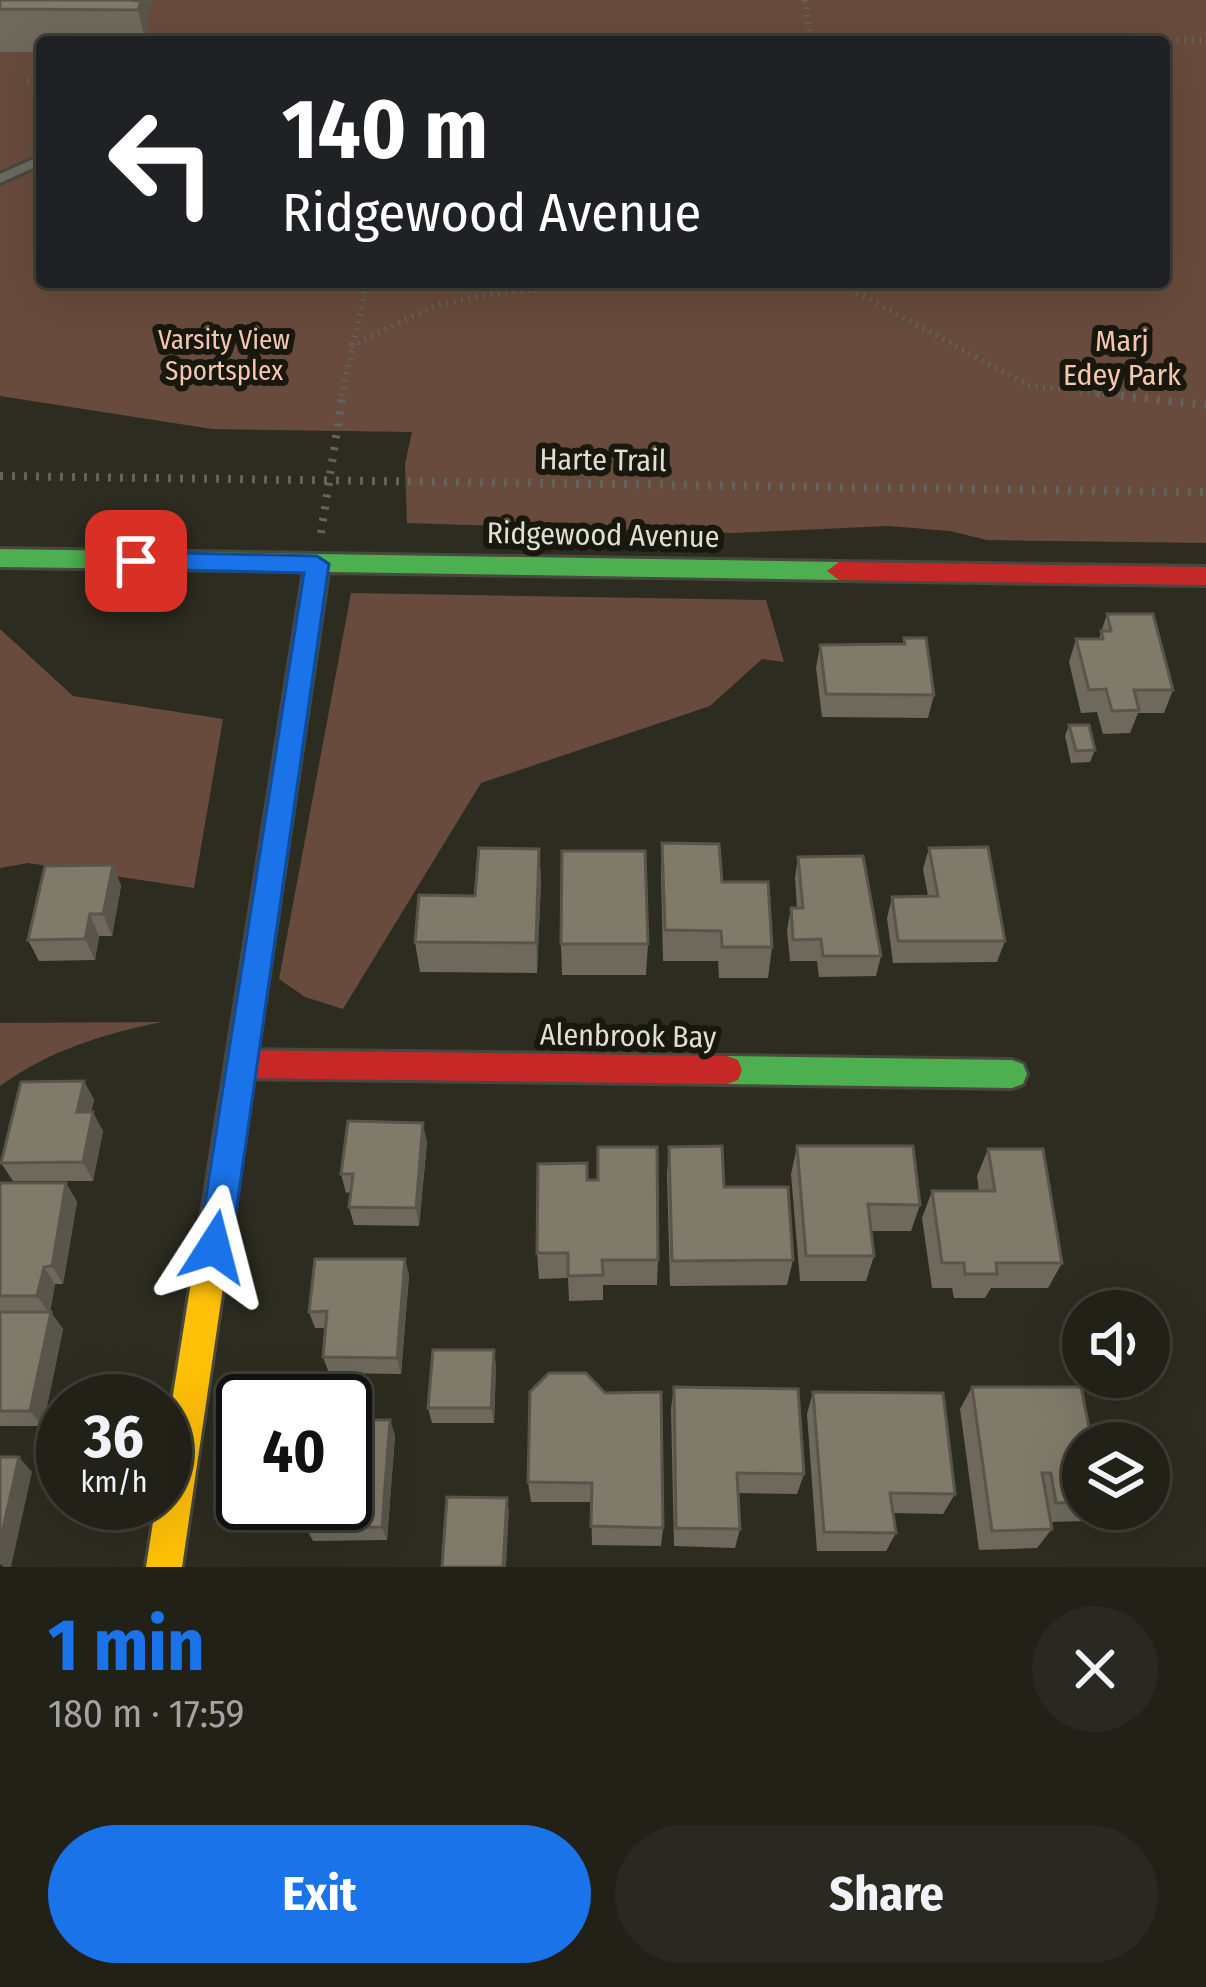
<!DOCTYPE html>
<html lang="en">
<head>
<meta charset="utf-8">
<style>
  body { margin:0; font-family:"Fira Sans Condensed",sans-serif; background:#292921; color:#f1f3f6; height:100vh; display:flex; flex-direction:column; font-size:45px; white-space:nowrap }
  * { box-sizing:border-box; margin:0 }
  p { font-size:39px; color:#a2a3a2 }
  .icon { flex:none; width:66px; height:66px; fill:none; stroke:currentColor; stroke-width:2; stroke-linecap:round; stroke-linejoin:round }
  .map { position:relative; height:1567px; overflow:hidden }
  .drawer { display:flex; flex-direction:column; background:#212118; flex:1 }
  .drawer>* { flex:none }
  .top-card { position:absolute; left:36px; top:36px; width:1134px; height:252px; border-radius:12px; box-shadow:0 12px 48px #0002,0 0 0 3px #3e3e37; background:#202124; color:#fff; overflow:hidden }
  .tools { position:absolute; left:1062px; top:1290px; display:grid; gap:24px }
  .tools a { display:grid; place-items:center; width:108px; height:108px; border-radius:50%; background:#212118; box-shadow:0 12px 48px #0002,0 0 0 3px #3e3e37; font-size:60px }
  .speed { position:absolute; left:36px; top:1374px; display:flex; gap:24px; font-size:60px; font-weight:700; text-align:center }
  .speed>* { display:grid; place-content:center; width:156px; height:156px; border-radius:50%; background:#212118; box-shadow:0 12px 48px #0002,0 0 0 3px #3e3e37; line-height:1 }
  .speed small { font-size:30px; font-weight:400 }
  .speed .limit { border:6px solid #111; border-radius:18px; background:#fff; color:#111 }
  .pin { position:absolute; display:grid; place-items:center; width:102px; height:102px; color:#fff; margin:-51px; border-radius:24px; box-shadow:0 6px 18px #0006 }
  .me { position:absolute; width:132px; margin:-66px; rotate:9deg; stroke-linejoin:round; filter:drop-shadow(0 0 9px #0008) }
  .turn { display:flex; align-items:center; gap:42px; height:252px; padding:0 48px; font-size:54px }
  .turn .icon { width:156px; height:156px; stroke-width:2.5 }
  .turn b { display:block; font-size:84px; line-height:102px }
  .round { display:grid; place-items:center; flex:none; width:126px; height:126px; border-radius:63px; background:#292921 }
  .head { display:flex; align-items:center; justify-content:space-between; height:204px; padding:0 48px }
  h1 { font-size:72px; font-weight:700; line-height:90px; color:#1a73e8 }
  .cta { display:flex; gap:24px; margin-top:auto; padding:24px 48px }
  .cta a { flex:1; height:138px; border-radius:72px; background:#1a73e8; color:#fff; font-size:48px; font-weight:700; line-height:138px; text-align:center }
  .cta a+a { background:#292921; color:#f1f3f6 }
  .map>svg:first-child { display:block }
  .green { fill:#684b3c; fill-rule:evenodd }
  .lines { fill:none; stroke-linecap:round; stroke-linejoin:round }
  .lane-casing { stroke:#48483e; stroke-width:6 }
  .fast-casing { stroke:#48483e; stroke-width:6 }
  .slow-casing { stroke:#48483e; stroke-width:6 }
  .jam-casing { stroke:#48483e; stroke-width:6 }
  .path-far1 { stroke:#63645c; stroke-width:6; stroke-dasharray:1.5 6; stroke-linecap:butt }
  .path { stroke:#63645c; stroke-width:8; stroke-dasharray:3 9; stroke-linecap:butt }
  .lane { fill:#6a6a61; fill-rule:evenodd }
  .fast { fill:#4caf50; fill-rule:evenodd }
  .slow { fill:#ffc107; fill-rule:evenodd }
  .jam { fill:#c62828; fill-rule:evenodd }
  .wall { fill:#6e695c }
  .shaded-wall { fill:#5a554b }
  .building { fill:#807a6b; stroke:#5a554b; stroke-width:3 }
  .route { fill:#1a73e8; stroke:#114b97; stroke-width:3 }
  .labels { text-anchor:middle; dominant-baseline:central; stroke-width:12; stroke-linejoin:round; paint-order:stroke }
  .far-park-label { font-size:27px; fill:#f5c7b0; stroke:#18180e }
  .park-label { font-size:30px; fill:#f5c7b0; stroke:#18180e }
  .street-label { font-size:30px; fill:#dfdfd2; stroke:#18180e }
</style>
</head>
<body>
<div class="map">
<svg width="1206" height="1567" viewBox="0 0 1206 1567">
  <rect width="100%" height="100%" fill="#2c2c20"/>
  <g class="green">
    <path d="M 0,0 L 1206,0 L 1206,543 L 987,540 L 950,531 L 888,526 L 733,533 L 407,523 L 405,464 L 412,432 L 212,429 L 0,396 ZM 42,42 L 1164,42 L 1164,282 L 42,282 Z"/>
    <polygon points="351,593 766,600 784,662 762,659 710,706 481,783 343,1009 305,997 279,979"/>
    <polygon points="0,629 73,696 223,719 194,888 28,863 0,868"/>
    <path d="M 162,1022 C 103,1034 50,1050 0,1086 L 0,1023 Z"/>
  </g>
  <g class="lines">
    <defs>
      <polygon id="lane" points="42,155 42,164 0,183 0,174"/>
      <g id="fast">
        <polygon points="0,549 839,562 851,571 839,580 328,572 279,906 275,914 265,918 255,914 251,906 304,571 0,567"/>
        <polygon points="727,1056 1012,1060 1023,1064 1027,1074 1023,1084 1012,1088 727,1084 716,1080 712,1070 716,1060"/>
      </g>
      <polygon id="slow" points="265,894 275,898 279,906 182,1567 146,1567 156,1503 165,1503 165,1445 251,906 255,898"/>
      <g id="jam">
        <polygon points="839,562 1206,567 1206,585 839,580 827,571"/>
        <polygon points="243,1050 727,1056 738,1060 742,1070 738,1080 727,1084 243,1078 232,1074 228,1064 232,1054"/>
      </g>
    </defs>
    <use href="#lane" class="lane-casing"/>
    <use href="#fast" class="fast-casing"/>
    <use href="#slow" class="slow-casing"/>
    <use href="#jam" class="jam-casing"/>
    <g class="path-far1">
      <polyline points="805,0 811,42"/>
      <polyline points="982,42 1206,40"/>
      <polyline points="27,81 42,79"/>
      <polyline points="837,282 1030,386 1125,396"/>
      <polyline points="351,346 437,305 490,294 603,282"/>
      <polyline points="342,396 367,282"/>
    </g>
    <g class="path">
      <polyline points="1097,393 1206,405"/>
      <polyline points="0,476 1206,492"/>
      <polyline points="321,533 343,393"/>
    </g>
    <use href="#lane" class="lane"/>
    <use href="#fast" class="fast"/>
    <use href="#slow" class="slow"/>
    <use href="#jam" class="jam"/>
  </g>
  <g class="wall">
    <polygon points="0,0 153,0 146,22 150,42 42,42 42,52 0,52"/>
    <polygon points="1107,614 1173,690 1164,713 1138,713 1130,733 1103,734 1097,712 1081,713 1069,662 1076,639 1099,639"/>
    <polygon points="904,638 934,695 928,718 822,717 816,668 820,645 903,644"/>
    <polygon points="1069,725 1095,750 1090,762 1071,763 1065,736"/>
    <polygon points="662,843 722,882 772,947 768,978 719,978 718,961 663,961 661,875"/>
    <polygon points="929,848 1005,941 997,962 893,963 887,918 892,897 928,896 923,869"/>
    <polygon points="539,849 541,880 537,973 420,972 415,942"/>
    <polygon points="798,857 881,956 876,976 819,977 817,961 790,961 787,930 791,908 797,908 795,878"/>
    <polygon points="113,865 121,886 112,936 99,936 95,960 39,961 28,940"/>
    <polygon points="561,944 648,944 646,975 562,975"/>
    <polygon points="84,1081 94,1100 91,1112 103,1131 93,1181 13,1181 1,1163"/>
    <polygon points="427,1142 419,1226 354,1225 349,1207 350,1192 346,1193 341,1174"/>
    <polygon points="797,1146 920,1205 911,1231 871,1231 874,1256 866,1281 800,1281 791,1174"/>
    <polygon points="669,1147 724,1187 793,1260 787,1285 670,1286 667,1174"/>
    <polygon points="988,1149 1062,1263 1048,1288 991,1288 985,1298 954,1298 952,1288 932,1288 922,1218 932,1191 979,1191 977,1176"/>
    <polygon points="587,1180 598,1180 658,1260 657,1285 603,1285 603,1300 569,1301 568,1278 539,1279 537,1253"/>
    <polygon points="0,1183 66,1183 77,1202 63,1284 55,1284 50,1312 63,1329 43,1426 0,1426"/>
    <polygon points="405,1259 409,1276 401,1374 329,1373 323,1357 325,1328 315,1328 309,1312"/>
    <polygon points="496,1366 494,1423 432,1423 428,1408"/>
    <polygon points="674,1387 804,1474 797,1494 738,1493 740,1529 735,1548 674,1546 671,1409"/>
    <polygon points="972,1387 1083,1443 1083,1509 1097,1509 1086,1521 1051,1522 1052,1529 1037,1548 979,1550 960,1409"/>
    <polygon points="813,1392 955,1494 943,1514 893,1513 896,1533 886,1551 817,1551 807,1414"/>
    <polygon points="605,1393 663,1528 661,1546 592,1545 591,1502 531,1502 528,1482"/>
    <polygon points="395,1435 387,1540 313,1541 306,1528"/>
  </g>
  <g class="shaded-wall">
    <polygon points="129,0 153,0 146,22 150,42 146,42 138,10"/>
    <polygon points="539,849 541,880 537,973 536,943"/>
    <polygon points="113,865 121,886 112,936 103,914"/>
    <polygon points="90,914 99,936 95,960 85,939"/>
    <polygon points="84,1081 94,1100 87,1131 77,1112"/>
    <polygon points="93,1112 103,1131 93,1181 83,1162"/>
    <polygon points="423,1123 427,1142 419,1226 416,1208"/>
    <polygon points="66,1183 77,1202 63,1284 52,1266"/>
    <polygon points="405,1259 409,1276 401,1374 397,1358"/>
    <polygon points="44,1267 55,1284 49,1313 37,1296"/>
    <polygon points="51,1312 63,1329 43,1426 30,1411"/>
    <polygon points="494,1350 496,1366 494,1423 491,1408"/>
    <polygon points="390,1420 395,1435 387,1540 382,1527"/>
    <polygon points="19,1457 32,1472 11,1567 4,1567 0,1564 0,1542"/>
    <polygon points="507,1498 509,1511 506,1567 503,1567"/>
  </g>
  <g class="building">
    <polygon points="0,0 129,0 141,1 138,10 0,9"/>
    <polygon points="1107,614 1153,614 1173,690 1134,690 1139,710 1112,711 1106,689 1089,690 1076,639 1103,639 1101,631 1111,631"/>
    <polygon points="904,638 926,638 934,695 826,694 820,645 905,644"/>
    <polygon points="1069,725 1089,725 1095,750 1076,751"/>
    <polygon points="662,843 719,844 722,882 768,882 772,947 722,947 721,931 665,930"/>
    <polygon points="988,847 1005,941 898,941 892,897 938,896 929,848"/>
    <polygon points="479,848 539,849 536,943 415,942 419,895 475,896"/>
    <polygon points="562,851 645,851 648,944 561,944"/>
    <polygon points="863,856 881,956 823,956 821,939 793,940 791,908 803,908 798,857"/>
    <polygon points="113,865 103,914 90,914 85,939 28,940 45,866"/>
    <polygon points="84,1081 77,1112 93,1112 83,1162 1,1163 21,1082"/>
    <polygon points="348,1121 423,1123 416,1208 349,1207 353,1174 341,1174"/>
    <polygon points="722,1146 724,1187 788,1187 793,1260 672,1261 669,1147"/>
    <polygon points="797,1146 913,1146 920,1205 868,1204 874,1256 806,1256"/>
    <polygon points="598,1147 657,1147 658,1260 602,1260 603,1275 568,1276 568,1253 537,1253 538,1164 587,1163 587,1180 598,1180"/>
    <polygon points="988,1149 1043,1149 1062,1263 996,1263 997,1274 965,1274 964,1263 942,1263 932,1191 995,1191"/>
    <polygon points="0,1183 66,1183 52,1266 44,1267 37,1296 0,1296"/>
    <polygon points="315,1259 405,1259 397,1358 323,1357 327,1311 309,1312"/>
    <polygon points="0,1312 51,1312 30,1411 0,1411"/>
    <polygon points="433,1350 494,1350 491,1408 428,1408"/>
    <polygon points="549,1373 586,1373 605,1393 661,1392 663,1528 591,1526 592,1483 528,1482 530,1392"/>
    <polygon points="674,1387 798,1389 804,1474 737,1473 740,1529 676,1528"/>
    <polygon points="972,1387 1081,1387 1092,1443 1083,1443 1083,1502 1056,1503 1051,1473 1042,1473 1052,1529 992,1531"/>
    <polygon points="813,1392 943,1393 955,1494 890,1493 896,1533 824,1532"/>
    <polygon points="345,1420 390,1420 382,1527 306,1528 308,1503 345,1503"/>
    <polygon points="0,1457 19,1457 0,1542"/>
    <polygon points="447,1497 507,1498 503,1567 442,1567"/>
  </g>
  <polygon class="route" points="136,552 317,556 329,564 231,1247 226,1258 214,1263 203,1258 198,1247 304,573 136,569 124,561"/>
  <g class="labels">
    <g class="far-park-label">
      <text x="224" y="340">Varsity View<tspan x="224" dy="31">Sportsplex</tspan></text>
    </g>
    <g class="park-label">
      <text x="1122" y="341">Marj<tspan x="1122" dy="34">Edey Park</tspan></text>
    </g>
    <g class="street-label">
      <text transform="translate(603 460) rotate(1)">Harte Trail</text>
      <text transform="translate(603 535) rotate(1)">Ridgewood Avenue</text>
      <text transform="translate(628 1036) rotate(1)">Alenbrook Bay</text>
    </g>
  </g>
</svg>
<div class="tools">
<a><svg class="icon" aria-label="sound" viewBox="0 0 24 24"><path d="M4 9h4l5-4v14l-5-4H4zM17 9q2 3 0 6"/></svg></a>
<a><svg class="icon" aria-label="layers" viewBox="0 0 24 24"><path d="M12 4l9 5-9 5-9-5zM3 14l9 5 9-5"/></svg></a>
</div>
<div class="speed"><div>36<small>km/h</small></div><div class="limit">40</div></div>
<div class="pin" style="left:136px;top:561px;background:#d93025"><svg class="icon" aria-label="arrive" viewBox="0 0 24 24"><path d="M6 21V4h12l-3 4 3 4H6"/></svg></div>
<svg class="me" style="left:214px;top:1247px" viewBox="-20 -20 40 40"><path d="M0-17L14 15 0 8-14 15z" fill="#1a73e8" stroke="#fff" stroke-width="4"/></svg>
<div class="top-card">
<div class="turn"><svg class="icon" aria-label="left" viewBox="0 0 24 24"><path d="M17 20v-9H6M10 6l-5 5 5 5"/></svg><div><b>140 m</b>Ridgewood Avenue</div></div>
</div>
</div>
<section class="drawer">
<div class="head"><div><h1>1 min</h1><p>180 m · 17:59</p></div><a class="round"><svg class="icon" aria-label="close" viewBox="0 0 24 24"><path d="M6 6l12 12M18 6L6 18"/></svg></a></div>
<div class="cta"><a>Exit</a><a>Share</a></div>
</section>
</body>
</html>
